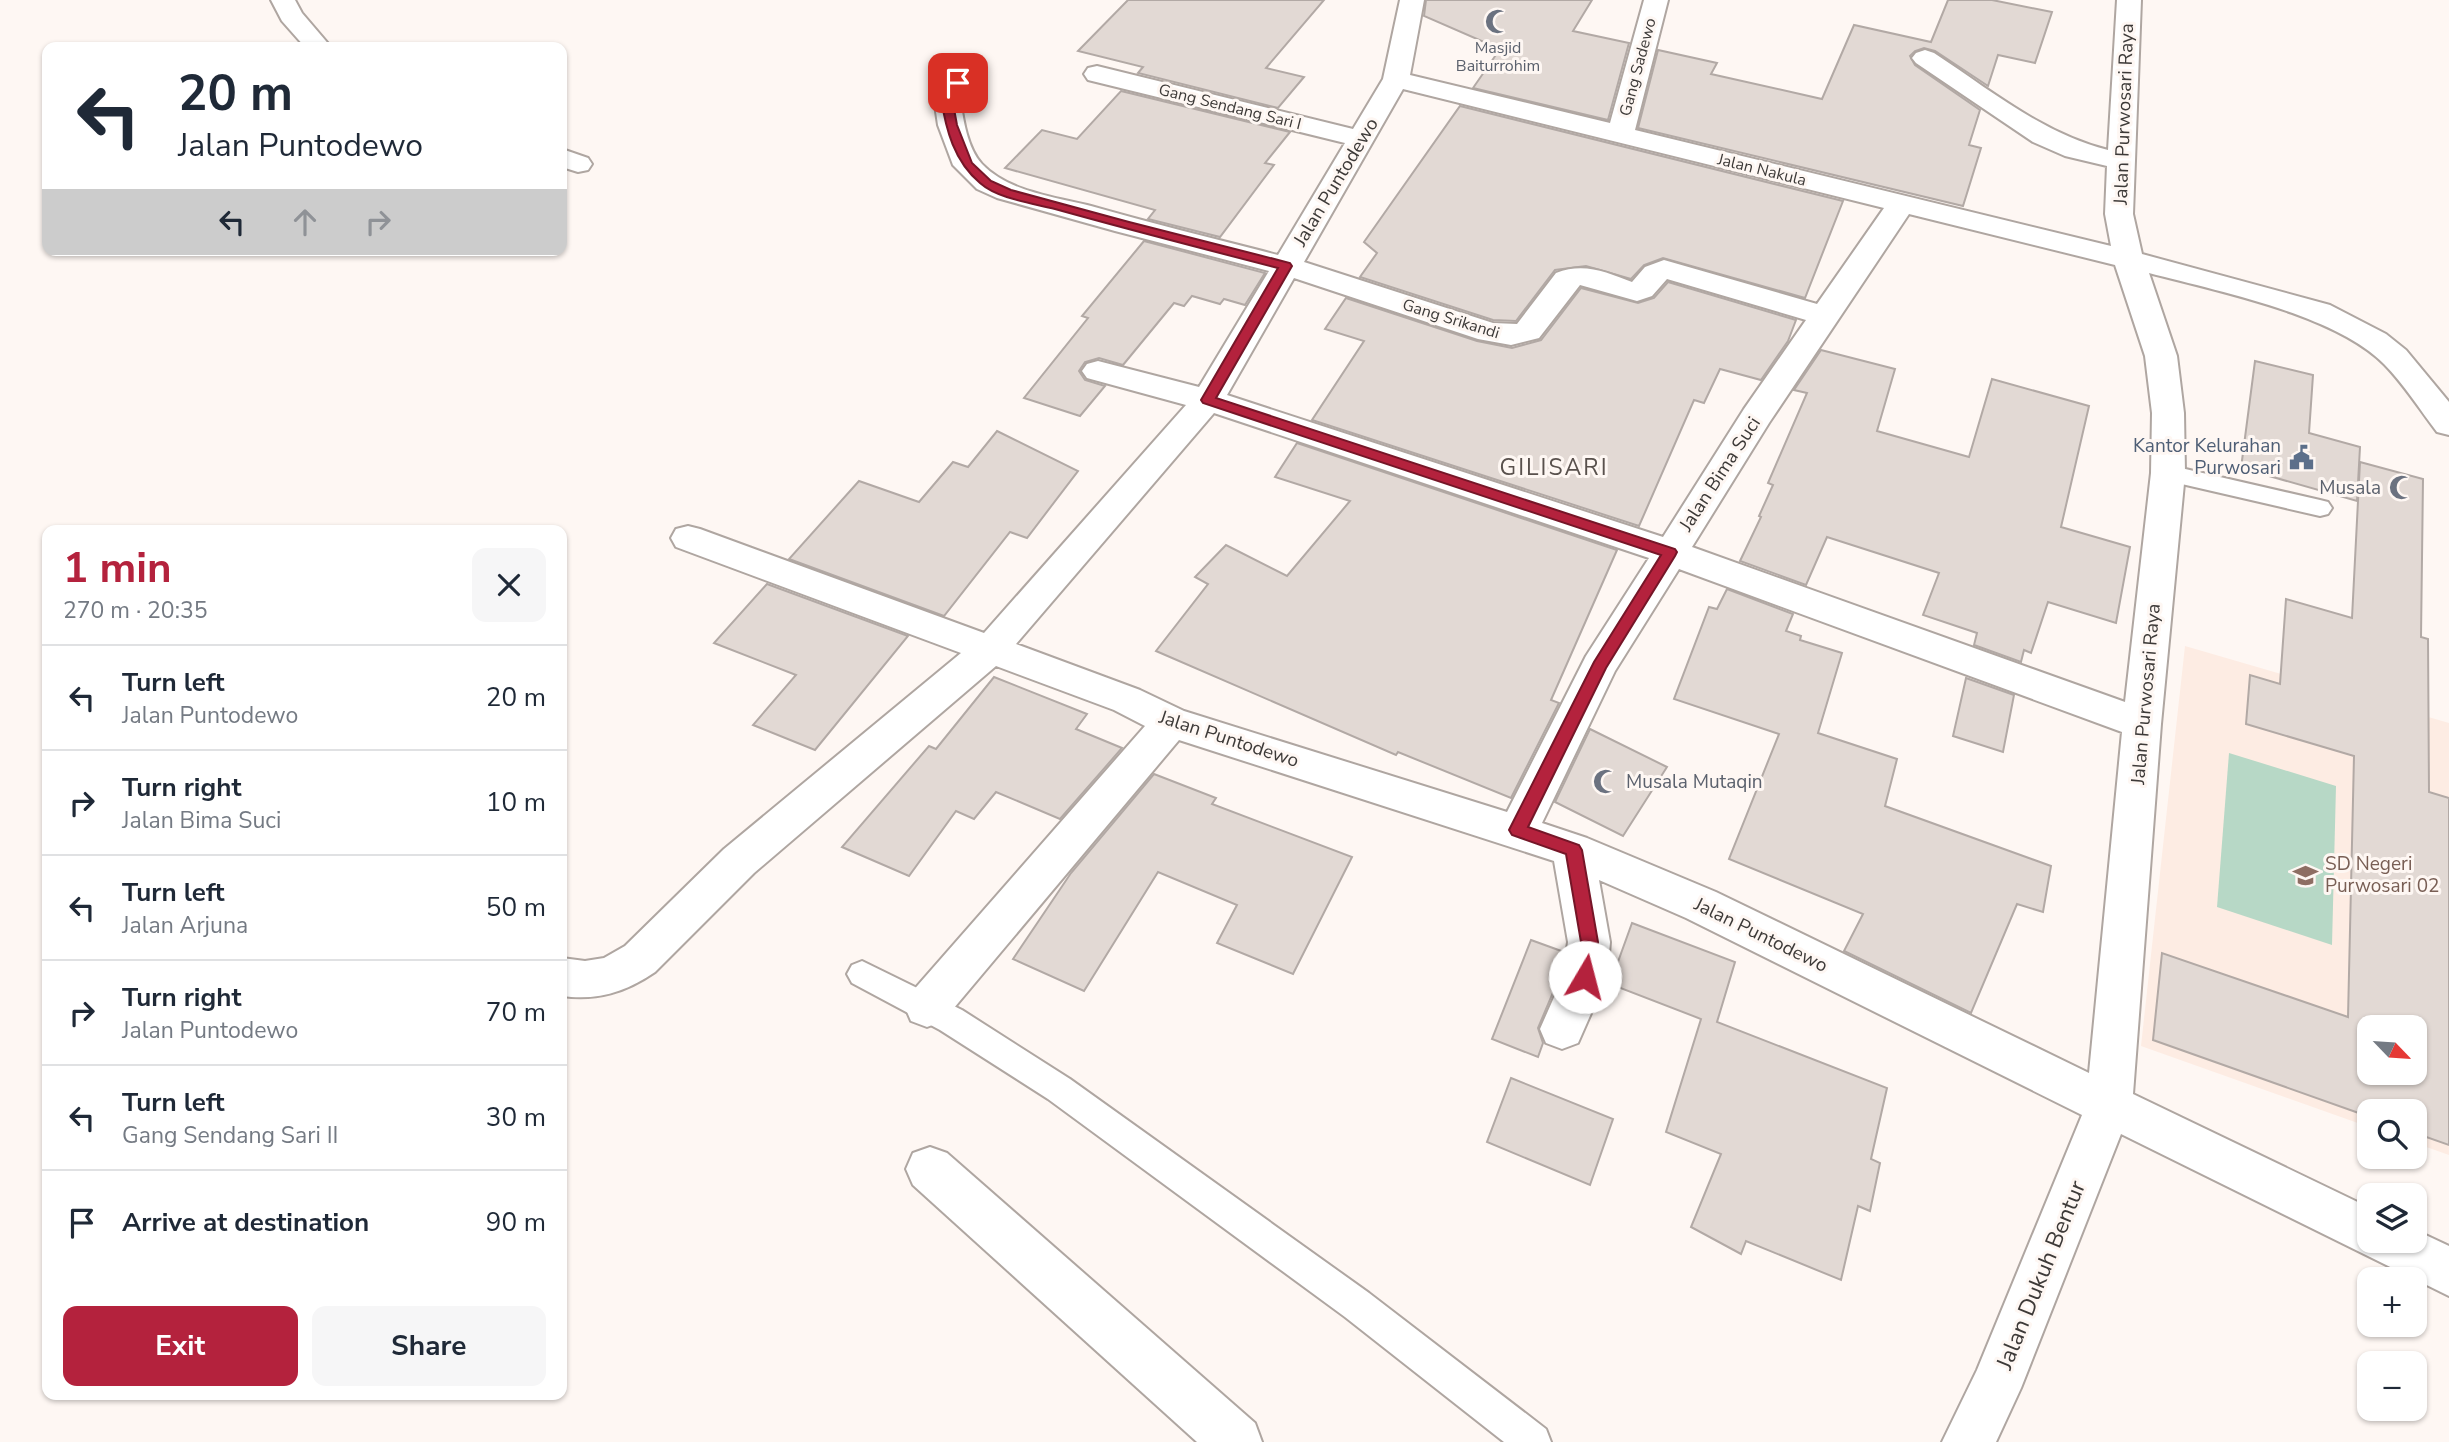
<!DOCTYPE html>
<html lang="en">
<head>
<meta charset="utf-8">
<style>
  body { margin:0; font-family:"Nunito Sans",sans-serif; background:#f6f6f7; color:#1f2937; height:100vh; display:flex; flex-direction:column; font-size:26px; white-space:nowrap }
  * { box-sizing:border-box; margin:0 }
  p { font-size:23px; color:#747a83 }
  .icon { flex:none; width:38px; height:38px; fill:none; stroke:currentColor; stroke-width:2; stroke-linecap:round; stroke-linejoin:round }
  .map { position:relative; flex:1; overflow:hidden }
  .details { position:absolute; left:42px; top:525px; width:525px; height:875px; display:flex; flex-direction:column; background:#fff; border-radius:14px; box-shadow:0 2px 5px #0004 }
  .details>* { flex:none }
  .guide { position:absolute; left:42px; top:42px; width:525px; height:214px; border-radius:14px; box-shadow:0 2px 5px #0004; background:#fff; color:#1f2937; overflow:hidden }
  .needle { width:46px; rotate:115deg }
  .fabs { position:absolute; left:2357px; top:1015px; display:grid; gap:14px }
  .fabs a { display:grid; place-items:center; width:70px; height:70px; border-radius:14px; background:#fff; box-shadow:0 2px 5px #0004; font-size:35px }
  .pin { position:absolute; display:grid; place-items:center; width:60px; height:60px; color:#fff; margin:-30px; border-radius:14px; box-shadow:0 4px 10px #0006 }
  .me { position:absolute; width:77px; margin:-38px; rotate:8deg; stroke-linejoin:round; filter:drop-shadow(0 0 5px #0008) }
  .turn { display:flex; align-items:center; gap:24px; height:147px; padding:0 21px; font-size:32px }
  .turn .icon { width:91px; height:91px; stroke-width:2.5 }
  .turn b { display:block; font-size:49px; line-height:60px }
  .lanes { display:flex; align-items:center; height:66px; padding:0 21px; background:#0003; justify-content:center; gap:35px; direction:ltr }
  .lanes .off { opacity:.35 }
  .round { display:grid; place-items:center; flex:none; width:74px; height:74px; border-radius:14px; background:#f6f6f7 }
  .overview { display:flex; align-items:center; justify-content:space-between; height:119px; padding:0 21px }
  h1 { font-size:42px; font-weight:700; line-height:52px; color:#b4223d }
  .cta { display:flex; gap:14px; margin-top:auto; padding:14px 21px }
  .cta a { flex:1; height:80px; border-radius:14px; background:#b4223d; color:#fff; font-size:28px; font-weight:700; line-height:80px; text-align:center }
  .cta a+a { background:#f6f6f7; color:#1f2937 }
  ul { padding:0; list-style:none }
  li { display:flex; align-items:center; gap:21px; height:105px; padding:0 21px; border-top:2px solid #e0e1e3 }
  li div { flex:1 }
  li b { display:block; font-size:26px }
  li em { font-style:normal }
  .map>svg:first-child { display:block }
  .built { fill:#fdece3; fill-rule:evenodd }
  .green { fill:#b7d8c6 }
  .building { fill:#e2d9d4; stroke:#b2a9a5; stroke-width:2; fill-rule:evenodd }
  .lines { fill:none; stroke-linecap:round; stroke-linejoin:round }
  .service-casing { stroke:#afa6a1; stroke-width:4 }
  .minor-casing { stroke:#afa6a1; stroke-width:4 }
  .service { fill:#fff; fill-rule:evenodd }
  .minor { fill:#fff; fill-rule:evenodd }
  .route { fill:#b4223d; stroke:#751628; stroke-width:2 }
  .labels { text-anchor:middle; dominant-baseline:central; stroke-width:6; stroke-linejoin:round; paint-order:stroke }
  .far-worship-label { font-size:16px; fill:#5b616d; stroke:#fef7f3 }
  .far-street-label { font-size:16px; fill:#3d3a38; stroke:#fef7f3 }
  .street-label { font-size:19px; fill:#3d3a38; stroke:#fef7f3 }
  .service-label { font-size:19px; fill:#4e5e75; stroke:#fef7f3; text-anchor:end }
  .worship-label { font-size:19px; fill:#5b616d; stroke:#fef7f3; text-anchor:end }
  .education-label { font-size:19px; fill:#785e54; stroke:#fef7f3; text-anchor:start }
  .quarter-label { font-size:23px; letter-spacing:2px; fill:#59514d; stroke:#fef7f3 }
  .near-street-label { font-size:23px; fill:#3d3a38; stroke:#fef7f3 }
</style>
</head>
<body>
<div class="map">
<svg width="2449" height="1442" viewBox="0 0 2449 1442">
  <rect width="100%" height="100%" fill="#fef7f3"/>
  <path class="built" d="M 2185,646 L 2449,723 L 2449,1155 L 2415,1143 L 2415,1111 L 2370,1111 L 2369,1127 L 2141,1046 ZM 2370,1027 L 2415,1027 L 2415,1073 L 2370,1073 Z"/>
  <polygon class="green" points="2229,753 2336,786 2332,945 2217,907"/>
  <g class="building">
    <polygon points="1128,0 1324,0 1266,68 1304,77 1278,108 1138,73 1143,67 1078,51"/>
    <polygon points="1426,0 1592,0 1573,31 1629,43 1608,120 1473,88 1500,49 1424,16"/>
    <polygon points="1948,0 1992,0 2052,12 2035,63 1998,55 1988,86 1935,51 1924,48 1915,51 1910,56 1915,65 1980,110 1969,145 1981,148 1963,206 1638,128 1658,50 1717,63 1711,74 1822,99 1854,25 1931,42"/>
    <polygon points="1121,91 1290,132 1265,163 1274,165 1220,237 1148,219 1155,210 1005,168 1042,130 1077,139"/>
    <polygon points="1460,106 1843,201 1805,298 1663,258 1644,265 1631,279 1586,266 1555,270 1516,321 1493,320 1360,277 1377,253 1364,242"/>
    <polygon points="1144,241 1265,273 1245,305 1224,299 1220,304 1192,296 1184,306 1174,303 1123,365 1099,358 1085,362 1079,371 1085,380 1105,386 1080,416 1024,398 1088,318 1082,316"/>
    <polygon points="1668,282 1796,320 1788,341 1761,380 1720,369 1704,403 1694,400 1639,526 1312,420 1364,341 1325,329 1346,298 1477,341 1512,348 1541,340 1581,288 1638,303 1654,298"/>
    <polygon points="1821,350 1895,369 1877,431 1969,457 1992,379 2089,406 2061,527 2130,547 2116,623 2048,602 2031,653 2024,650 2021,662 1974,645 1977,633 1923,615 1939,573 1827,537 1806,585 1740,561 1761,517 1759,516 1773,485 1768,483 1807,393 1794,390"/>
    <polygon points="2255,361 2313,375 2309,433 2360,447 2357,501 2241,468"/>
    <polygon points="997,431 1078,471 1027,538 1010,532 944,616 789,559 859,481 919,502 953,462 968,467"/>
    <polygon points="1297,443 1617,550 1551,700 1559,703 1511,798 1398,752 1396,755 1156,651 1208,584 1195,577 1226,545 1287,576 1350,501 1275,477"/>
    <path d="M 2360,462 L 2423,479 L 2421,637 L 2428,639 L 2429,792 L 2449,798 L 2449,1145 L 2415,1133 L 2415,1111 L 2370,1111 L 2370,1117 L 2153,1040 L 2162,953 L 2348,1017 L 2354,756 L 2246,724 L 2250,675 L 2280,684 L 2286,599 L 2352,618 ZM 2370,1027 L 2415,1027 L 2415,1073 L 2370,1073 Z"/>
    <polygon points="767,584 908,636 815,750 753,725 796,675 714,643"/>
    <polygon points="1727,589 1793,614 1786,631 1801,636 1800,640 1842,653 1818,733 1897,759 1885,806 2051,866 2043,912 2017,904 1971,1013 1844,951 1863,914 1729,859 1779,734 1674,699 1709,607 1717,609"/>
    <polygon points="994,677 1087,714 1076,729 1122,748 1060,819 996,792 974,819 956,811 909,876 842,847 929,746 936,749"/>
    <polygon points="1966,678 2014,695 2003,752 1953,736"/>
    <polygon points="1590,729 1667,767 1623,836 1555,802"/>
    <polygon points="1154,774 1216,798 1212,804 1352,857 1293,974 1217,943 1237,905 1158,872 1084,991 1013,959 1071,873"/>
    <polygon points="1632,923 1735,962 1717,1022 1887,1088 1871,1159 1880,1163 1870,1211 1858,1206 1841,1280 1746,1241 1741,1254 1691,1227 1721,1154 1666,1132 1701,1019 1610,984"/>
    <polygon points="1531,940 1564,952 1560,976 1538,1028 1543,1043 1538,1057 1492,1039"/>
    <polygon points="1511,1078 1613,1119 1590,1185 1487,1142"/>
  </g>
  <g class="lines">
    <defs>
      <g id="service">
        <polygon points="2168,465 2320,500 2328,502 2332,508 2328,514 2320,516 2160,479 2157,473 2160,467"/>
        <polygon points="862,961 962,1010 1070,1079 1369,1293 1546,1429 1551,1442 1504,1442 1345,1317 1048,1099 940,1030 852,983 847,974 852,965"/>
      </g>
      <g id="minor">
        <polygon points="271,0 295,0 302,13 331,47 305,47 282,21"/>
        <path d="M 1400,0 L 1424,0 L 1410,75 L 1610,123 L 1644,0 L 1668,0 L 1635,130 L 2111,246 L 2105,214 L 2107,166 L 2065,156 L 2033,142 L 1916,63 L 1912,58 L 1916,53 L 1925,50 L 1934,53 C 1989,89 2043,134 2108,150 L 2117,0 L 2141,0 L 2133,214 L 2142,254 L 2330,305 L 2386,334 L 2406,350 L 2449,402 L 2449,435 L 2437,432 C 2420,410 2404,384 2384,364 C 2334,314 2217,291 2149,273 L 2177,356 L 2184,413 L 2185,473 L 2161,724 L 2133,1094 L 2370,1208 L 2370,1241 L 2415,1241 L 2415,1230 L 2449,1246 L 2449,1296 L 2121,1134 L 2021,1388 L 1996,1442 L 1942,1442 L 1977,1370 L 2082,1115 L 1686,918 L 1599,880 L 1610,942 L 1607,977 L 1578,1043 L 1562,1049 L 1546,1043 L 1540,1029 L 1563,977 L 1568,942 L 1554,861 L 1179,740 L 943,1021 L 927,1027 L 911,1021 L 905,1007 L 911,993 L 1145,726 L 1114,710 L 996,666 L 754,873 L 655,972 C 626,992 597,1001 562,996 L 562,958 L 585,961 L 604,958 L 625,946 L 724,849 L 961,653 L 676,547 L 671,538 L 676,529 L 688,526 L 700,529 L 984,633 L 1186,405 L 1087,378 L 1082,371 L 1087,364 L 1098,361 L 1199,387 L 1269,271 L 1115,231 L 997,198 L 977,189 L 953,165 L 938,125 L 934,98 C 944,84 949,73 967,77 L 971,83 L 960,98 C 963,118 967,148 982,164 C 1009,192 1055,197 1091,206 C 1153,224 1216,239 1278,255 L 1345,143 L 1088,80 L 1084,74 L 1088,68 L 1097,66 L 1353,129 L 1383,79 ZM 1403,89 L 1884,208 L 1817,304 L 1664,260 L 1645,267 L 1632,282 C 1606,272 1584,262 1556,273 L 1517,324 L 1493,323 L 1304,262 ZM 1909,214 L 2115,265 L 2145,356 L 2152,413 L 2151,473 L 2125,702 L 1692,547 L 1769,423 ZM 1294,278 L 1478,339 L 1511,345 L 1539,338 L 1580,285 L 1637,301 L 1652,296 L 1667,279 L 1806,320 L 1744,409 L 1663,537 L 1227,395 ZM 1214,413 L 1649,558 L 1586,656 L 1507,812 L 1184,711 L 1140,690 L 1016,644 ZM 1679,569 L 2122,732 L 2089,1073 L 1716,892 L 1587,838 L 1542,823 L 1615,671 Z"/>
        <polygon points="562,149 588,158 592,164 588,170 578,172 562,167"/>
        <polygon points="930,1147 947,1153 1255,1423 1262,1442 1197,1442 913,1185 906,1169 913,1153"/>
      </g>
    </defs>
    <use href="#service" class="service-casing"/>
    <use href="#minor" class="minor-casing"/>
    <use href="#service" class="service"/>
    <use href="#minor" class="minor"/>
  </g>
  <path class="route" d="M 954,80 L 964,83 L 952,98 L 957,125 L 972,163 L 991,181 L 1011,190 L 1129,222 L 1290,263 L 1292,266 L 1216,398 L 1675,549 L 1677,552 L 1675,556 L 1606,668 L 1528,827 L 1579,845 L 1582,850 L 1598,942 L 1591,982 L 1585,985 L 1578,982 L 1576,977 L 1581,942 L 1566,854 L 1512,835 L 1509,830 L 1594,662 L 1661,555 L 1203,403 L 1201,400 L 1278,268 C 1204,249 1130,230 1055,209 C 1032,203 998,199 980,183 C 954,161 946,130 941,98 Z"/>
  <defs>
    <symbol id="mosque-bare" viewBox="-9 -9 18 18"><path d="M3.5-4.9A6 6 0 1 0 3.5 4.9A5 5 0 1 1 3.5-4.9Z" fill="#6b7280" stroke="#fef7f3" stroke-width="2.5" paint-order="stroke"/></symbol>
    <symbol id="civic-bare" viewBox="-9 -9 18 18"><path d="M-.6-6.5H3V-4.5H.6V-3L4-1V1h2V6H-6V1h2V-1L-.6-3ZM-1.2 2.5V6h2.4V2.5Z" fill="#5c6f8a" stroke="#fef7f3" stroke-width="2.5" paint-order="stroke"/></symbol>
    <symbol id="school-bare" viewBox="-9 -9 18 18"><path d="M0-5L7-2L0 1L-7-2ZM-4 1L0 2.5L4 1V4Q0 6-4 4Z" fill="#8d6e63" stroke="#fef7f3" stroke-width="2.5" paint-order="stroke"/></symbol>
  </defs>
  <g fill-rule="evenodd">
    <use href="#mosque-bare" x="1480" y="4" width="35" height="35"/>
    <use href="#civic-bare" x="2284" y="440" width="35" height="35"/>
    <use href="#mosque-bare" x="2384" y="470" width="35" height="35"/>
    <use href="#mosque-bare" x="1588" y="764" width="35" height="35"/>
    <use href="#school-bare" x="2288" y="858" width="35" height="35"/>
  </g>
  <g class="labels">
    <g class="far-worship-label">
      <text x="1498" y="48">Masjid<tspan x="1498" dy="18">Baiturrohim</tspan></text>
    </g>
    <g class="far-street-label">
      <text transform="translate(1638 67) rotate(-75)">Gang Sadewo</text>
      <text transform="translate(1230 107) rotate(14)">Gang Sendang Sari I</text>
      <text transform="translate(1762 170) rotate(14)">Jalan Nakula</text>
      <text transform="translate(1451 319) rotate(17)">Gang Srikandi</text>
    </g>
    <g class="street-label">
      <text transform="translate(2124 114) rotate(-88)">Jalan Purwosari Raya</text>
      <text transform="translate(1336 182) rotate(-59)">Jalan Puntodewo</text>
      <text transform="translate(1720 474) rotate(-57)">Jalan Bima Suci</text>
      <text transform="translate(2146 694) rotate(-85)">Jalan Purwosari Raya</text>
      <text transform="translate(1229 739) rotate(18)">Jalan Puntodewo</text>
      <text transform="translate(1761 935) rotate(26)">Jalan Puntodewo</text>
    </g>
    <g class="service-label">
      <text x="2281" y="446">Kantor Kelurahan<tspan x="2281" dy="22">Purwosari</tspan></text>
    </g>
    <g class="worship-label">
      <text x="2381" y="488">Musala</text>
      <text x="1626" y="782" text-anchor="start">Musala Mutaqin</text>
    </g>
    <g class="education-label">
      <text x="2325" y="864">SD Negeri<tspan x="2325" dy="22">Purwosari 02</tspan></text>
    </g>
    <g class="quarter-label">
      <text x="1554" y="467">GILISARI</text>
    </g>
    <g class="near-street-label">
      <text transform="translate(2041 1275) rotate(-68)">Jalan Dukuh Bentur</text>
    </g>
  </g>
</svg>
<div class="fabs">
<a><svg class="needle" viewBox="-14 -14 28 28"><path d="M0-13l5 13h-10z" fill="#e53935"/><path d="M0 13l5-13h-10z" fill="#747a83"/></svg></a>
<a><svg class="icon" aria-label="search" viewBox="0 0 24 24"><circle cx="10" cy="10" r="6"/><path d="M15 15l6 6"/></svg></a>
<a><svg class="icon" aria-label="layers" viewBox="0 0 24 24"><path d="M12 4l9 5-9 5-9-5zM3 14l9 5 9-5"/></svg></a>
<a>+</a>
<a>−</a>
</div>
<div class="pin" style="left:958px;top:83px;background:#d93025"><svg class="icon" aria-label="arrive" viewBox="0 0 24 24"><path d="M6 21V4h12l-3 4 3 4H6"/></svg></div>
<svg class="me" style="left:1585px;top:977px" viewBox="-20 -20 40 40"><circle r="19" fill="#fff"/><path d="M0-13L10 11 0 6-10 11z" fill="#b4223d"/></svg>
<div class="guide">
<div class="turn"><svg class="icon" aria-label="left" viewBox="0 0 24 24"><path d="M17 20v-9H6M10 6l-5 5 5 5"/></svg><div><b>20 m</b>Jalan Puntodewo</div></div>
<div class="lanes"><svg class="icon" aria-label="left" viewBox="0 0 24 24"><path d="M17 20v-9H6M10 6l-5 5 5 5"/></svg><svg class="icon off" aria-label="ahead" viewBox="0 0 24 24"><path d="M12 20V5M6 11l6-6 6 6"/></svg><svg class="icon off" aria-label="right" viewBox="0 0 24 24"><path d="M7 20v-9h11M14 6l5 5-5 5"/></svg></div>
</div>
<section class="details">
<div class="overview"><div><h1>1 min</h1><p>270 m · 20:35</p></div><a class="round"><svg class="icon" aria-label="close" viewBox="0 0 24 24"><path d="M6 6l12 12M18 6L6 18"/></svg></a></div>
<ul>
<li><svg class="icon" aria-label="left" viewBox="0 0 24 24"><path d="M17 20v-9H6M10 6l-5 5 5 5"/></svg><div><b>Turn left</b><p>Jalan Puntodewo</p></div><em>20 m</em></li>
<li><svg class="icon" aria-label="right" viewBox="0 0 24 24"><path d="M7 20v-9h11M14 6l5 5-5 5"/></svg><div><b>Turn right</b><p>Jalan Bima Suci</p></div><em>10 m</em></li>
<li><svg class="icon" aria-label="left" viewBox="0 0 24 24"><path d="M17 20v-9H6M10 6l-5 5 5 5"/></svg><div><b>Turn left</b><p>Jalan Arjuna</p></div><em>50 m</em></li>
<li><svg class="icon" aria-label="right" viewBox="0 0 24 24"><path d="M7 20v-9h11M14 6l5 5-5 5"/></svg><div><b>Turn right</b><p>Jalan Puntodewo</p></div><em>70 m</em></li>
<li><svg class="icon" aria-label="left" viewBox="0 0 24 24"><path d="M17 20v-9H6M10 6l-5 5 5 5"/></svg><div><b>Turn left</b><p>Gang Sendang Sari II</p></div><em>30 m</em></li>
<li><svg class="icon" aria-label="arrive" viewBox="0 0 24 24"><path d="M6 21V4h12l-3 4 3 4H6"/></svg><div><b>Arrive at destination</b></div><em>90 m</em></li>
</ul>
<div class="cta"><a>Exit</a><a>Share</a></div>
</section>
</div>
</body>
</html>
